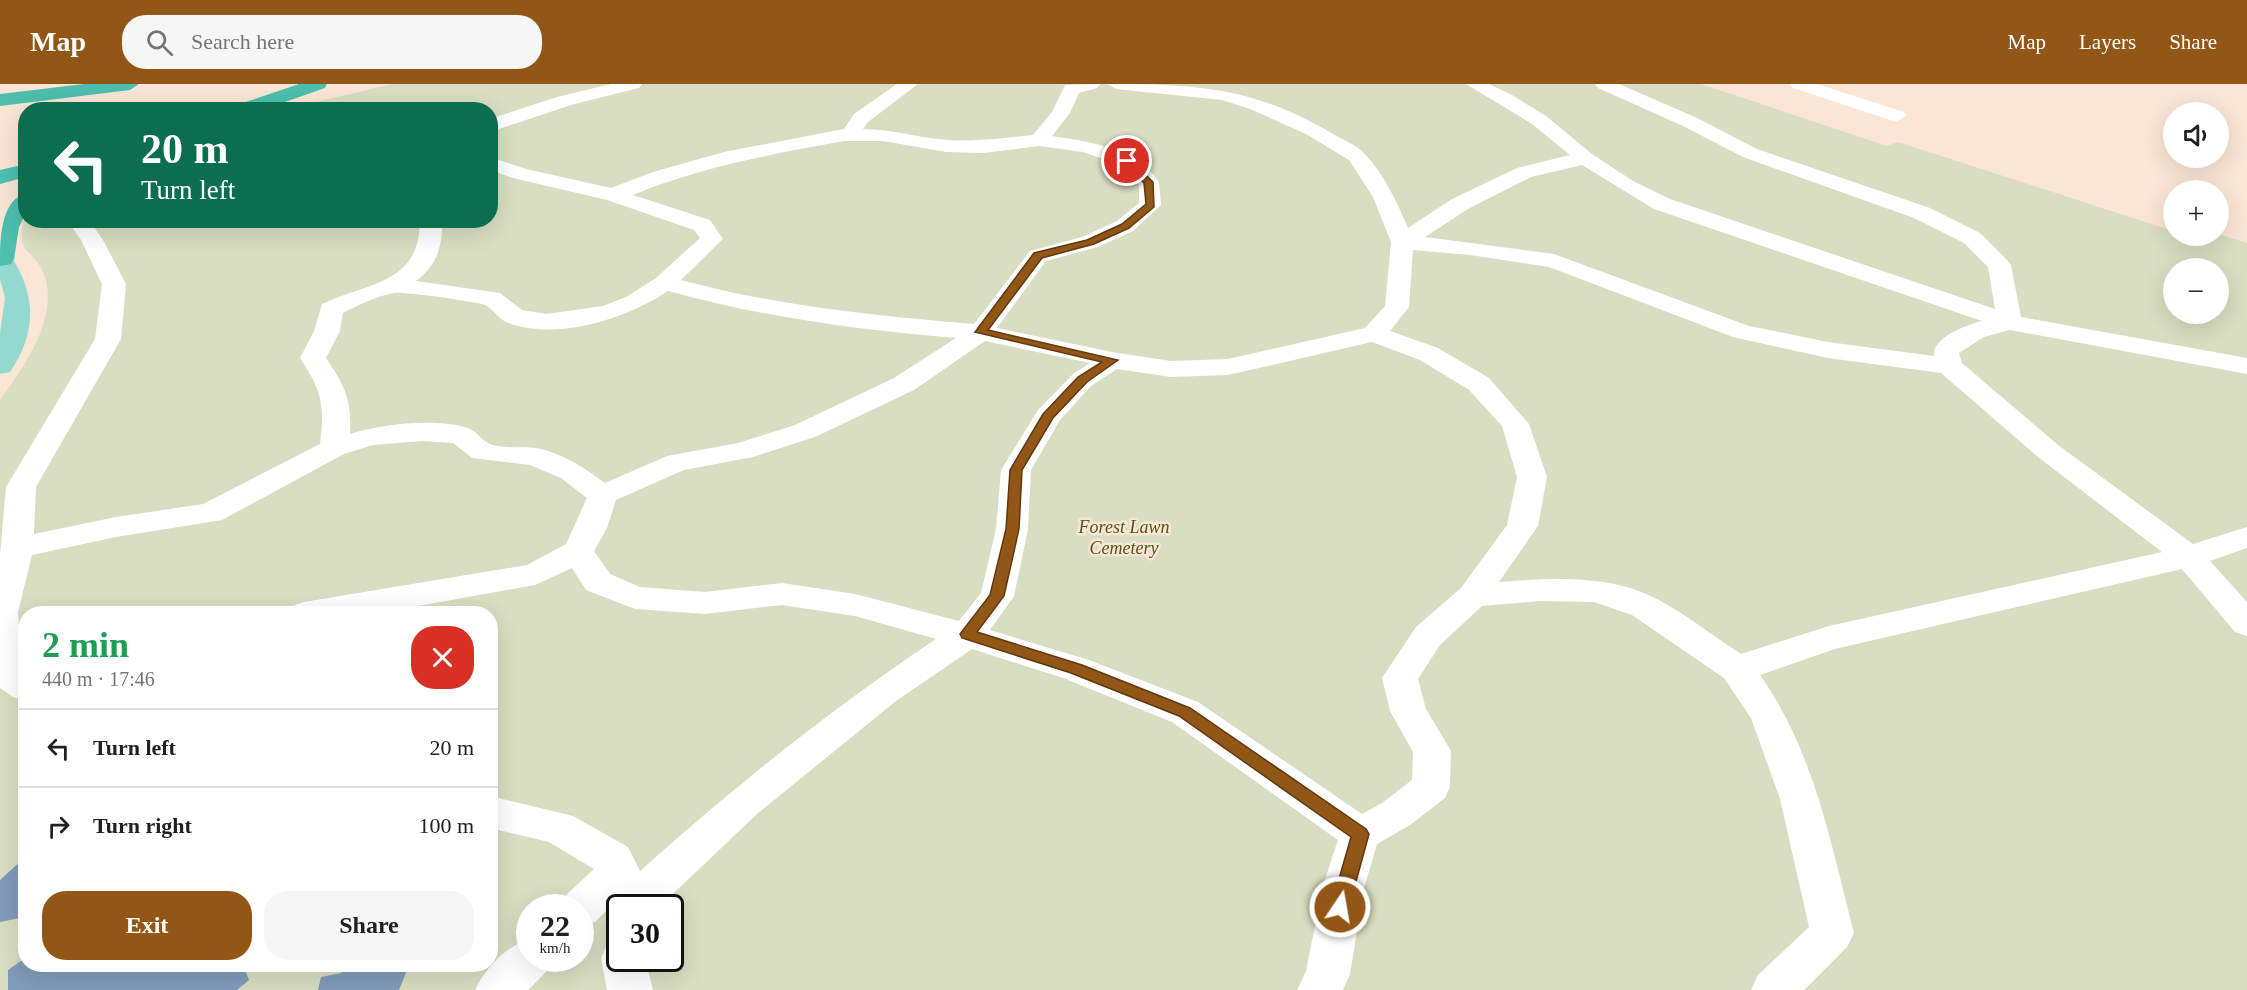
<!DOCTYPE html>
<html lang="en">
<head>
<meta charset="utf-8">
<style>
  body { margin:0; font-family:Georgia,serif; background:#f6f6f6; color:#202124; height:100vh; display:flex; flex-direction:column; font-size:22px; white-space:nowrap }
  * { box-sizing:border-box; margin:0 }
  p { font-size:20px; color:#757577 }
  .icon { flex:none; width:33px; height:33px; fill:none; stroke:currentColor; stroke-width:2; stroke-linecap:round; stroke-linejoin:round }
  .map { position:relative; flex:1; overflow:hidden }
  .panel { position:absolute; left:18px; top:522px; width:480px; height:366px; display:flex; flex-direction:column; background:#fff; border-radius:24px; box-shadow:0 6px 24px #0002 }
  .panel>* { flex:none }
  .banner { position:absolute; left:18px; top:18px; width:480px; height:126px; border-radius:24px; box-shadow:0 6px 24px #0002; background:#0b6e4f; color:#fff; overflow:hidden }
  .buttons { position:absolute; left:2163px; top:18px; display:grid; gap:12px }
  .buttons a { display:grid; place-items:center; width:66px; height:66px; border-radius:50%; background:#fff; box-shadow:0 6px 24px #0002; font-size:30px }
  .speed { position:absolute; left:516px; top:810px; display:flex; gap:12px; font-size:30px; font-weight:700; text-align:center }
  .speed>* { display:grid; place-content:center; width:78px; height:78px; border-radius:50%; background:#fff; box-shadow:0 6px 24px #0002; line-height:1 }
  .speed small { font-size:15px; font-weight:400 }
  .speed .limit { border:3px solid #111; border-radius:9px; background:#fff; color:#111 }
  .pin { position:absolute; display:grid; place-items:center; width:51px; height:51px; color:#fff; margin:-26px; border:3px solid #fff; border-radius:50%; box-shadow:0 2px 6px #0007 }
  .me { position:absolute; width:66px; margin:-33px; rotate:12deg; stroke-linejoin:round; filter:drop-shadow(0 0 4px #0008) }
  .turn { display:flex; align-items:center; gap:21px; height:126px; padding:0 24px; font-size:27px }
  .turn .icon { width:78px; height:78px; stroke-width:2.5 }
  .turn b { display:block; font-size:42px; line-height:51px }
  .round { display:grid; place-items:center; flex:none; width:63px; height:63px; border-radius:24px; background:#f6f6f6 }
  .summary { display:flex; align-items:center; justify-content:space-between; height:102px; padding:0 24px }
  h1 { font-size:36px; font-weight:700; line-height:45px; color:#1e9e55 }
  .cta { display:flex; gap:12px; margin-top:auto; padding:12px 24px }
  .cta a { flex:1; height:69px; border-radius:24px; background:#925717; color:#fff; font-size:24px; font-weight:700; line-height:69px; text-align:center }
  .cta a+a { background:#f6f6f6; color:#202124 }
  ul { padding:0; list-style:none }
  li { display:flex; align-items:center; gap:18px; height:78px; padding:0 24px; border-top:2px solid #e0e0e0 }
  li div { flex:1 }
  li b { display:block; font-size:22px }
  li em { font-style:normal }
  header { display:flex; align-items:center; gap:36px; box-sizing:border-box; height:84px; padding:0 30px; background:#925717; color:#fff }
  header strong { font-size:28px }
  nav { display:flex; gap:33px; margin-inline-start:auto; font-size:21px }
  .search { width:420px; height:54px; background:#f6f6f6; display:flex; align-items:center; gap:15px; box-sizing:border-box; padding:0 21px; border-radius:24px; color:#757577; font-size:22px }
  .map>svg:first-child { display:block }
  .green { fill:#d9ddc1; fill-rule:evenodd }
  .water { fill:#819cba }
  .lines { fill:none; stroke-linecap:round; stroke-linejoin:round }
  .minor { fill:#fff; fill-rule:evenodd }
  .major { fill:#94d9cf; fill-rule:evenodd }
  .highway { fill:#4cbfaf; fill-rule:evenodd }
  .route { fill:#925717; stroke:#5f390f; stroke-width:1.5 }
  .labels { text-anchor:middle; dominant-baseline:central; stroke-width:5; stroke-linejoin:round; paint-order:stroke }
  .park-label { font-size:18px; font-style:italic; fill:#525719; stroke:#fbe5d5 }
</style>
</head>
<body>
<header>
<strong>Map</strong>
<div class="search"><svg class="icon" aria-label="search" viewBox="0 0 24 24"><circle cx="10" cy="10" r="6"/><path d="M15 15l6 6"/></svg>Search here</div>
<nav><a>Map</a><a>Layers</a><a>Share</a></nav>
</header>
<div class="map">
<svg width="2247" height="906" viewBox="0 0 2247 906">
  <rect width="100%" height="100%" fill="#fbe5d5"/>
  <path class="green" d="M 392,0 L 1701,0 L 1887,62 L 1898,58 L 2173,147 L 2174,152 L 2219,150 L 2247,159 L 2247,906 L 0,906 L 0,316 C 24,283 58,236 45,193 C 35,163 13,172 25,131 L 26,136 L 490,136 L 490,26 L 287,25 ZM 2174,184 L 2218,184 L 2218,230 L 2174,230 ZM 26,530 L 490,530 L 490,880 L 26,880 ZM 530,824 L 580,824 L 580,874 L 530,874 ZM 620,824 L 670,824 L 670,874 L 620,874 Z"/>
  <g class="water">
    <polygon points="25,769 25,833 0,838 0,796 22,776"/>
    <polygon points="25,874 26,880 243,881 249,896 237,906 8,906 8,886"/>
    <polygon points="353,881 353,880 409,881 399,906 318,906 321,893 341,889"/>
  </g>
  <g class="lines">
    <g class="minor">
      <polygon points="611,0 642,0 639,4 571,21 490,48 490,35 557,13"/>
      <path d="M 897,0 L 918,0 L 868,38 L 863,45 C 892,45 919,54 948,56 C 977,58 1004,54 1033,51 L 1052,28 L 1065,1 L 1100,0 L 1097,4 L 1079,9 L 1070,29 L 1052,52 C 1091,58 1136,64 1159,98 L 1161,121 L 1133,147 L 1098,163 L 1046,177 L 997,244 L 1112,268 L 1171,277 L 1228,275 L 1365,244 L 1385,222 L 1391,158 L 1373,113 L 1349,76 L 1306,50 L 1250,25 L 1222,16 L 1116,5 L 1107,0 C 1194,0 1255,3 1333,50 C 1342,55 1356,61 1364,69 C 1384,90 1397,118 1408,144 L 1452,115 L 1517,84 L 1570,71 L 1532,40 L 1466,0 L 1489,0 L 1512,11 L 1546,32 L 1592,70 L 1633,97 L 1670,115 L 1995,225 L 1988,183 L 1964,159 L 1914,134 L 1743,73 L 1683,42 L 1598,4 L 1595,0 L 1619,0 L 1697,34 L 1757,65 L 1930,124 L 1980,149 L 2007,176 L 2011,181 L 2021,233 L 2247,274 L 2247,290 L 2010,246 L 1984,253 L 1959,269 L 1962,279 L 2058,361 L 2193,460 L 2247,443 L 2247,464 L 2210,477 L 2247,518 L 2247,552 L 2235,548 L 2182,485 L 1835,565 L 1760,591 C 1814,667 1831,760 1854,849 L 1847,863 L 1804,906 L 1751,906 L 1758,891 L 1809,843 L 1780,715 L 1751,634 L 1724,594 L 1632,531 L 1594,518 L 1540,517 L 1482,522 L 1440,561 L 1418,595 L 1426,625 L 1451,667 L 1450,703 L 1445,714 L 1410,741 L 1377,760 L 1365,801 L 1350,890 L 1343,906 L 1297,906 L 1306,887 L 1323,801 L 1338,756 L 1172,638 L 1063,594 L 972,565 L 896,617 L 757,730 L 658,824 L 620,824 L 620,838 L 612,821 L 595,838 L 580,843 L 580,824 L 559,824 L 565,812 L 594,785 L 549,758 L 490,744 L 490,712 L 573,732 L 628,763 L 640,787 C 734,703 831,625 936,555 L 855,532 L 782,521 L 705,530 L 635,525 L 586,506 L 572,484 L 535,501 L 373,530 L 287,530 L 292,522 L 304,518 L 527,481 L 566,460 L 587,414 L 561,394 L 530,381 L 472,374 L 453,359 L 422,357 L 373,361 L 344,370 L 222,436 L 116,453 L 32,471 L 18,528 L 21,583 L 26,586 L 26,617 L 13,613 L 0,604 L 0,471 L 6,403 L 95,255 L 102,200 L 81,156 L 67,136 L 89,136 L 103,156 L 126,200 L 121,255 L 36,403 L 34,450 L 116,433 L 203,420 L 320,360 C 325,321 322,307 300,274 L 314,247 L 322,220 C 368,198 420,201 420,136 L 442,136 C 443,161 437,182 416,197 L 500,209 L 522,226 L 546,230 L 603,222 L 626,213 L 656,194 L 700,154 L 694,146 L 607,116 L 513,94 L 490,86 L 490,73 L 526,85 L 611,104 L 653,88 L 724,68 L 844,45 L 854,30 ZM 844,57 L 883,57 L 946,68 L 983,69 L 1039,62 L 1083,68 L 1120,81 L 1139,100 L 1139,119 L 1117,137 L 1082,153 L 1030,167 L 974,240 C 875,232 777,222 681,196 L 723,155 L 710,136 L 633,111 C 701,83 772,70 844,57 ZM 1582,81 L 1654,125 L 1982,237 C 1967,241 1932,253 1934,272 L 1828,258 L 1749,242 L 1554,170 L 1425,153 L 1468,125 L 1531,93 ZM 1413,166 L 1470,171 L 1549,183 L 1733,253 L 1828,274 L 1941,289 L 2038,373 L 2162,468 L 1829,542 L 1741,570 C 1713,552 1686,530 1657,515 C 1608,490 1552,494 1499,498 L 1538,442 L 1547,393 L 1529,340 L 1489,294 L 1438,264 L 1390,247 L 1409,223 ZM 668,207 C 762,233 858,246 956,254 L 894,294 L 795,341 L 738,359 L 667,372 L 605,399 C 585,384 562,369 536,364 C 522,362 503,365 490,360 C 482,357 477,347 468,344 C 436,334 382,340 350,350 C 352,316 345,302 326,274 L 340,247 L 343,229 C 358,221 377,212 394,209 C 402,207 478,218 485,221 C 493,225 498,234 506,238 C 555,258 626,235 668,207 ZM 985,257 L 1090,279 L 1073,290 L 1038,326 L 1001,386 L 996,445 L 981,509 L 959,537 L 855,510 L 782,499 L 705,508 L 640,503 L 610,490 L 594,467 L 607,444 L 616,416 L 684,386 L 753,373 L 815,353 L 914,306 ZM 1372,258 L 1420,276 L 1469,306 L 1502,342 L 1517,393 L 1507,441 L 1461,504 L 1416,543 L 1382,594 L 1390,627 L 1413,668 L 1412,696 L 1382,719 L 1362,730 L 1198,618 L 1089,576 L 990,546 L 1014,512 L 1028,445 L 1031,386 L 1060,336 L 1091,302 L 1117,285 L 1171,293 L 1228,291 Z"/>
      <polygon points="1790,0 1817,0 1904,28 1906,32 1897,38 1890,36 1793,4"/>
      <path d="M 530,854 L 530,874 L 552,874 L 546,888 L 528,906 L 475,906 C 486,883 506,863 530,854 Z"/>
      <polygon points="620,855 620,874 645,874 653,906 607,906 601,874 607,860"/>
    </g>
    <path class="major" d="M 0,167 L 9,169 C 36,209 38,247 10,288 L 0,290 L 0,249 L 5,214 L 0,195 Z"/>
    <g class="highway">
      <polygon points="84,0 139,0 130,6 0,22 0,10"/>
      <polygon points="299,0 327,0 325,4 262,26 232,26 234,22"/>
      <polygon points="26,80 26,93 0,100 0,86"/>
      <path d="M 26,109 L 26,129 L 19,143 L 14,175 L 11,180 L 0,182 C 0,156 0,117 26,109 Z"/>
    </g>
  </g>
  <polygon class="route" points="1124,75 1130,75 1153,98 1154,123 1129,144 1094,160 1042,174 988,246 1118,276 1087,298 1053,334 1022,386 1019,445 1004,512 977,548 1082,581 1190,624 1366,745 1369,750 1349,823 1347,829 1340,831 1334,829 1331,823 1351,753 1179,632 1071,589 962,554 960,550 990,511 1006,445 1010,386 1043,330 1078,293 1102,278 975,248 1034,169 1087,156 1122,140 1146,120 1144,99 1124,79"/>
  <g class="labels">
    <g class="park-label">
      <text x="1124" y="443">Forest Lawn<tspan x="1124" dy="21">Cemetery</tspan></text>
    </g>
  </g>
</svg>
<div class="buttons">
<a><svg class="icon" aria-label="sound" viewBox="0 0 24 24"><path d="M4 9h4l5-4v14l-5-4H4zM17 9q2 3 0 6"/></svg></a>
<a>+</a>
<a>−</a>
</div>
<div class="speed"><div>22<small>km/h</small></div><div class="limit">30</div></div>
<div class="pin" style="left:1127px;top:77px;background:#d93025"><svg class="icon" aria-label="arrive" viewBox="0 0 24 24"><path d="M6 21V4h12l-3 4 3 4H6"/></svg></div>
<svg class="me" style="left:1340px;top:823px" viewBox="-20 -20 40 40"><circle r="17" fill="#925717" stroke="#fff" stroke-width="3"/><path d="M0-11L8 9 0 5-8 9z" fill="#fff"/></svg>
<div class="banner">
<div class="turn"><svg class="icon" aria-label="left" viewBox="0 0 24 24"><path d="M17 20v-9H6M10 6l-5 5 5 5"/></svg><div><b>20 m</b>Turn left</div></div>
</div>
<section class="panel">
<div class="summary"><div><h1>2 min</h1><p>440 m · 17:46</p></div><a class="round" style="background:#d93025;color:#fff"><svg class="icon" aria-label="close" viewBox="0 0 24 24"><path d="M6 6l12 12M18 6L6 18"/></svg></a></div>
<ul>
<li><svg class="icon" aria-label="left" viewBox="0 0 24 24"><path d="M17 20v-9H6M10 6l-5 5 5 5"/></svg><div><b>Turn left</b></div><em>20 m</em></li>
<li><svg class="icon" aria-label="right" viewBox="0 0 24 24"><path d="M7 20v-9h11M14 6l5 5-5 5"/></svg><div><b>Turn right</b></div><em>100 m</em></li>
</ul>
<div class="cta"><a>Exit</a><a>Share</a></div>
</section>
</div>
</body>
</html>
